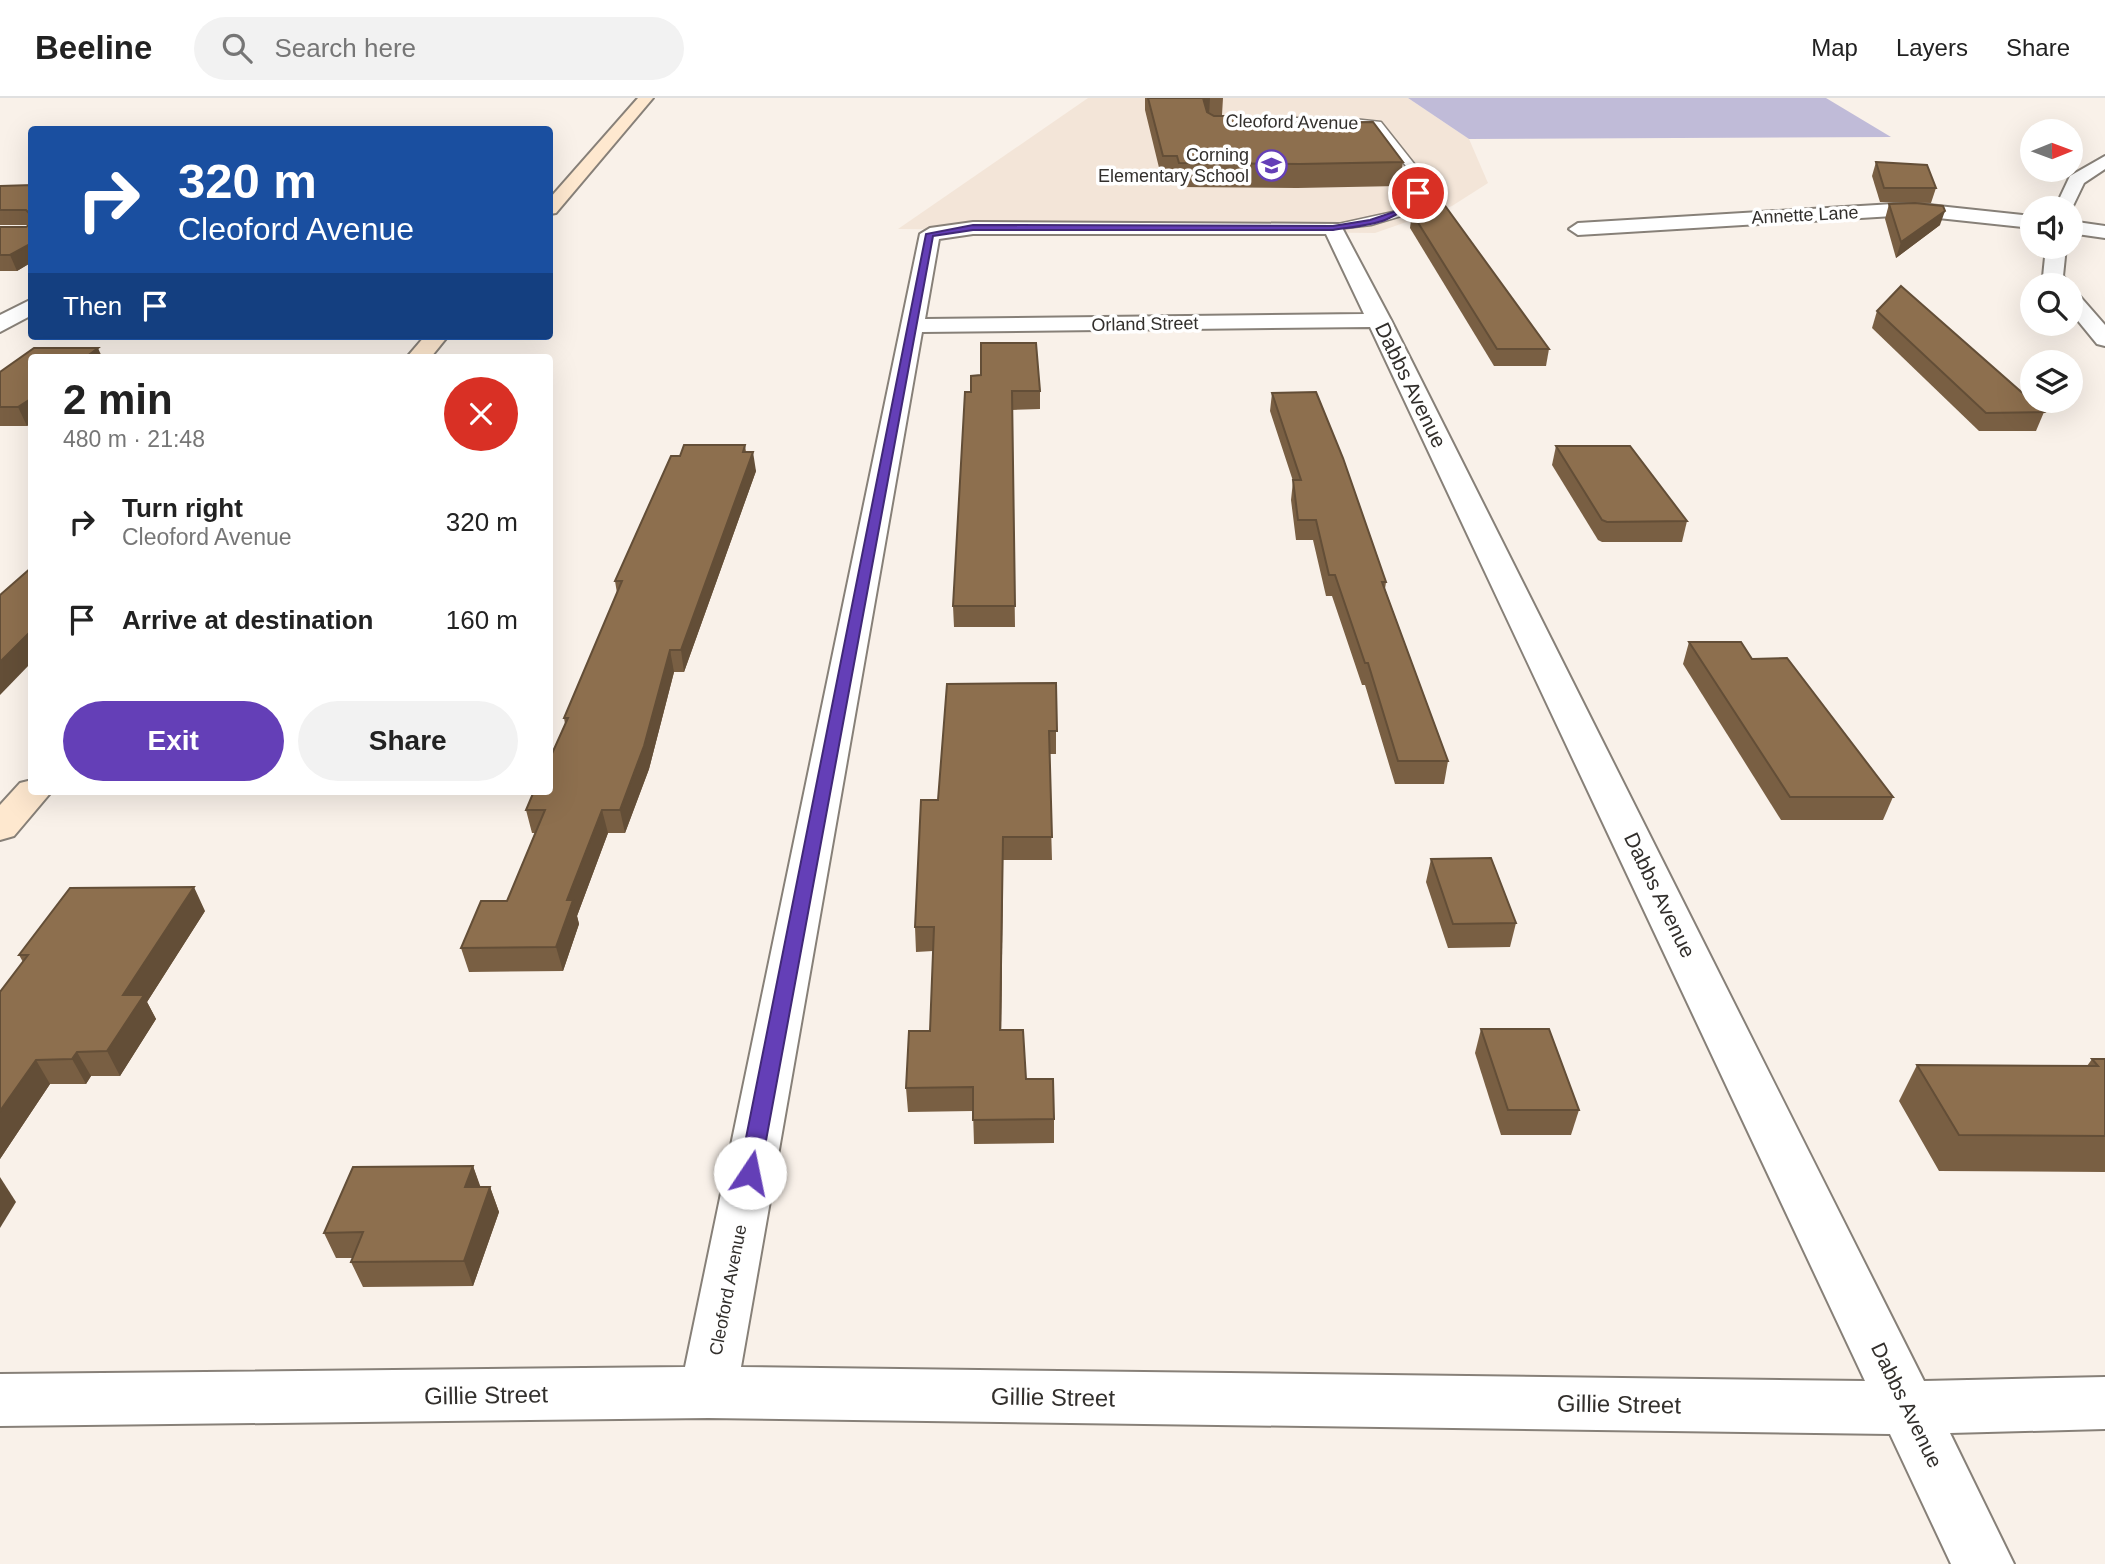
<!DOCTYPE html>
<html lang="en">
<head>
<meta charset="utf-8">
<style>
  body { margin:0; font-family:Helvetica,sans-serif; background:#f2f2f2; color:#222; height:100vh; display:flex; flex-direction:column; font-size:26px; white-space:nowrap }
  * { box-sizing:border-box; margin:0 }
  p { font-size:23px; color:#767676 }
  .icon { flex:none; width:38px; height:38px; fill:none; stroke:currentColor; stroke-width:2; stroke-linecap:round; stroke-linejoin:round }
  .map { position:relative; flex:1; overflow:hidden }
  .details { position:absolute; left:28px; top:256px; width:525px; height:441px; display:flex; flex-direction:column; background:#fff; border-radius:7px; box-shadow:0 7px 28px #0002 }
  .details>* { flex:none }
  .top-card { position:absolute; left:28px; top:28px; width:525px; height:214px; border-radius:7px; box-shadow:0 7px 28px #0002; background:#1a4fa0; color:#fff; overflow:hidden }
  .needle { width:46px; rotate:89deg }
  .controls { position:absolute; left:2020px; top:21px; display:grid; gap:14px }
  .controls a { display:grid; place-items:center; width:63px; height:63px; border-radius:50%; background:#fff; box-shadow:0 7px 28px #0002; font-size:35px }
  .pin { position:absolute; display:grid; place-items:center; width:60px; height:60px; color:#fff; margin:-30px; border:4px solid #fff; border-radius:50%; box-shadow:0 2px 7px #0007 }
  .me { position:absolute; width:77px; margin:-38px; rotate:11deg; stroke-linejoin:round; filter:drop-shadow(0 0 5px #0008) }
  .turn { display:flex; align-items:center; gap:24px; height:147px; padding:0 35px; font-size:32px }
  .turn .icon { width:91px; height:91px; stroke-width:2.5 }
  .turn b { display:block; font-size:49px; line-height:60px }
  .then { display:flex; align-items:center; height:66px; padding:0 35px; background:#0003; gap:14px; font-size:26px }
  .round { display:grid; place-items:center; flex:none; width:74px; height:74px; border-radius:37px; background:#f2f2f2 }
  .overview { display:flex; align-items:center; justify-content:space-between; height:119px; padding:0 35px }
  h1 { font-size:42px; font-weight:700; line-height:52px }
  .primary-button { display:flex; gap:14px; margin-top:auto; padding:14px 35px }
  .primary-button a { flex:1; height:80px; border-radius:42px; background:#643fb7; color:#fff; font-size:28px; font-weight:700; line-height:80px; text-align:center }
  .primary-button a+a { background:#f2f2f2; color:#222 }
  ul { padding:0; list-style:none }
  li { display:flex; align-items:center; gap:21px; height:98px; padding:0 35px }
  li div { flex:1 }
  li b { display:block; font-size:26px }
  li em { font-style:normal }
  header { display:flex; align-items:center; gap:42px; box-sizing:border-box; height:98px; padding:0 35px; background:#fff; border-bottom:2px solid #e0e0e0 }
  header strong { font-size:33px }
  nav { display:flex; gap:38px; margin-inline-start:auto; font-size:24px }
  .search { width:490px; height:63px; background:#f2f2f2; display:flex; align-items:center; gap:18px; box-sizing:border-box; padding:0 24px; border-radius:38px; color:#767676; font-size:26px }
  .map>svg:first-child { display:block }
  .built { fill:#f3e5d8 }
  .green { fill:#c0bbd8 }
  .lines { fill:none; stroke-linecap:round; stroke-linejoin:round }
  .lane-casing { stroke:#878078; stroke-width:3 }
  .street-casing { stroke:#878078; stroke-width:4 }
  .secondary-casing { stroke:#878078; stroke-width:4 }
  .lane { fill:#fff; fill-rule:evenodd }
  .street { fill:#fff; fill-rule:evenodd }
  .secondary { fill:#fee8cf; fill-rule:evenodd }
  .wall { fill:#795f43 }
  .shaded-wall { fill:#634e37 }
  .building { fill:#8d6f4e; stroke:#634e37; stroke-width:2 }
  .route { fill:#643fb7; stroke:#412977; stroke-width:2 }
  .labels { text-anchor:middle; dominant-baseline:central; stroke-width:7; stroke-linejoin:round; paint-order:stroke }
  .far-street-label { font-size:18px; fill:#322f2c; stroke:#fff }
  .far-poi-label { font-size:18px; fill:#322f2c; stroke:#fff; text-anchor:end }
  .street-label { font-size:21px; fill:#322f2c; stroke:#fff }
  .near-street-label { font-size:24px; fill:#322f2c; stroke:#fff }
</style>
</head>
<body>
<header>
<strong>Beeline</strong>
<div class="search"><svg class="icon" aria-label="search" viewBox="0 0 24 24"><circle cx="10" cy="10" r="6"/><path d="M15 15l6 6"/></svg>Search here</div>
<nav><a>Map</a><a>Layers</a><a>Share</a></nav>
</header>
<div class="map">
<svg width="2105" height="1466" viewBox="0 0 2105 1466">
  <rect width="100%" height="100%" fill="#f9f1e9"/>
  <polygon class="built" points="1088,0 1408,0 1469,41 1488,85 1452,108 1375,135 898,131"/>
  <polygon class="green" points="1408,0 1826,0 1891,39 1469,41"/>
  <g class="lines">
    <defs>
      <polygon id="lane" points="1209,20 1344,20 1381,24 1423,77 1423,95 1401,118 1371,127 1329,132 1329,128 1393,114 1413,94 1413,77 1381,36 1349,37 1344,34 1349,31 1377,30 1375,29 1344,26 1215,26 1210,29 1204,23"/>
      <g id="street">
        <polygon points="2105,58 2105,71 2084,85 2070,114 2070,110 2055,110 2070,78"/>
        <polygon points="1910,105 2032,118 2032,130 1910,117 1578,137 1569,131 1578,125"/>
        <polygon points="2070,123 2105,128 2105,140 2070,135"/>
        <path d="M 973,124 L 1340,126 L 1391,222 L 1924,1283 L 2105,1279 L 2105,1331 L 1950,1335 L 2014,1466 L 1951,1466 L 1890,1336 L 708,1320 L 0,1328 L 0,1276 L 685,1269 L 920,136 L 930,130 ZM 973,136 L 1326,136 L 1364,216 L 925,221 L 939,141 ZM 1370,229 L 1865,1283 L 741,1269 L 922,234 Z"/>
        <polygon points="2046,149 2066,149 2063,178 2070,187 2049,187 2043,179"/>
        <polygon points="2070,193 2077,195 2105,227 2105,248 2097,246 2070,213"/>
        <polygon points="32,201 32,217 0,234 0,217"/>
      </g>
      <g id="secondary">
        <polygon points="638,0 653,0 556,115 550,116 550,100"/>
        <polygon points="425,238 448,238 431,259 407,259"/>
        <polygon points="32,682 32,693 52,693 14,738 0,742 0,707 20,685"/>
      </g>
    </defs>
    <use href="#lane" class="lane-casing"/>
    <use href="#street" class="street-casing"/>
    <use href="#secondary" class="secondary-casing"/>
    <use href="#lane" class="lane"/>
    <use href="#street" class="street"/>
    <use href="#secondary" class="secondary"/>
  </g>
  <g class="wall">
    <polygon points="1145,0 1223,0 1222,17 1213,17 1214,18 1236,25 1403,64 1399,88 1297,90 1178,89 1176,82 1162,82 1145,12"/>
    <polygon points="1876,64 1936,90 1931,105 1880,104 1872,78"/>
    <polygon points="32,87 32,164 17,173 0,173 0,129 26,129 28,127 0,127 0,88"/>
    <polygon points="1889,106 1940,127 1896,160 1885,121"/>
    <polygon points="1412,115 1549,251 1546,268 1494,268 1410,130"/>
    <polygon points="1877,213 2044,314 2036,333 1979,333 1872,230"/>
    <polygon points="32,259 32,324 27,328 0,328 0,274"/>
    <polygon points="1040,293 1040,311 1012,312 1015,529 954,529 953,508 965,294"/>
    <polygon points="1272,295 1386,484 1385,491 1448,663 1444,686 1395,686 1365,587 1362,587 1332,498 1326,498 1313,442 1296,442 1291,402 1293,383 1270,313"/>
    <polygon points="745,347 746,354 756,373 684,574 674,574 649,671 625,735 608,735 577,818 579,826 563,873 469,874 461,850 507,803 535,735 532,735 526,712 565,626 564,620 617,495 615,483 680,358"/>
    <polygon points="1556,348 1687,423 1682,444 1602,444 1598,442 1552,367"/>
    <polygon points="1689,544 1752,561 1893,699 1883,722 1781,722 1683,566"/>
    <polygon points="1056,585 1056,656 1049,656 1052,762 1003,762 1001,932 1026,981 1054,1021 1054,1045 974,1046 973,1013 908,1014 906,990 930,933 933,853 916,854 915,829 938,702"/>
    <polygon points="1431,761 1516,825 1510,849 1448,850 1426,784"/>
    <polygon points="205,813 147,904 156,921 120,978 91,978 86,986 50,986 0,1061 23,864 19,857"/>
    <polygon points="1481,931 1579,1012 1571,1037 1501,1037 1475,955"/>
    <polygon points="2092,961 2105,961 2105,1074 1939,1073 1899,1003 1917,967 2087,968"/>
    <polygon points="473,1068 480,1089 490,1089 499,1114 473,1188 363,1189 351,1164 353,1160 336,1160 324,1135"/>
  </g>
  <g class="shaded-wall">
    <polygon points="1204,0 1210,0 1209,17 1202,22"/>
    <polygon points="1945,113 1940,127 1896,160 1901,144"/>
    <polygon points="32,145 32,164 17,173 10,157"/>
    <polygon points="98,250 102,259 86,259"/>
    <polygon points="32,300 32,324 27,328 18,309"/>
    <polygon points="753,354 756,373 684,574 681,552"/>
    <polygon points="32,532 32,564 0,597 0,564"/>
    <polygon points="670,552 674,574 649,671 625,735 620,712"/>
    <polygon points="602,712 608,735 577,818 579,826 563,873 556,849 567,802"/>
    <polygon points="1003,739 1003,762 1001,957 1000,932"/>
    <polygon points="194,789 205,813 147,904 156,921 120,978 107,953 123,897"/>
    <polygon points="77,954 91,978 86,986 72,961"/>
    <polygon points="36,962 50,986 0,1061 0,1013"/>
    <polygon points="473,1068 482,1093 465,1089"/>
    <polygon points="0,1079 16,1104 0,1130"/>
    <polygon points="490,1089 499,1114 473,1188 464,1163"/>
  </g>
  <g class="building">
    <polygon points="1148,0 1204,0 1203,0 1207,14 1214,18 1233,18 1236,25 1373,24 1403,64 1300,66 1179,65 1177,58 1163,58"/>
    <polygon points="1876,64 1927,67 1936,90 1884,90"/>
    <polygon points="32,87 32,145 10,157 0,157 0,129 26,129 29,127 29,115 26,112 0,112 0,88"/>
    <polygon points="1438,98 1549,251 1497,251 1412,115"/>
    <polygon points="1915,105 1943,108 1945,113 1901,144 1889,106"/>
    <polygon points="1901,188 2044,314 1986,315 1877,213"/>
    <polygon points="981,245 1036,245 1040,293 1012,293 1015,508 953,508 965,294 971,294 971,278 981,277"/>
    <polygon points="34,250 98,250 86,259 32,259 32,300 18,309 0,309 0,274"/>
    <polygon points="1316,294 1343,360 1386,484 1382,484 1448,663 1398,663 1368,565 1365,565 1335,477 1329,477 1316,422 1298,422 1293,382 1301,382 1272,295"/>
    <polygon points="684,347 745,347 743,354 753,354 681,552 670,552 644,648 620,712 602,712 567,802 573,802 556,849 461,850 481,803 507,803 545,712 526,712 534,693 550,693 550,660 568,620 564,620 622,483 615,483 671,358 680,358"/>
    <polygon points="1556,348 1630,348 1687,423 1607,424 1602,422"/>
    <polygon points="32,469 32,532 0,564 0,497"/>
    <polygon points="1689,544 1741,544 1752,561 1787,560 1893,699 1790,699"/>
    <polygon points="1056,585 1057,633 1049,633 1052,739 1003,739 1000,932 1023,932 1026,981 1053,981 1054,1021 973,1022 973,989 906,990 909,933 930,933 934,829 915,829 921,702 938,702 947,586"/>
    <polygon points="1491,760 1516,825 1453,826 1431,761"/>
    <polygon points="194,789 123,897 144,897 107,953 77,954 72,961 36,962 0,1013 0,894 28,857 19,857 70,790"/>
    <polygon points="1481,931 1549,931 1579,1012 1508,1012"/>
    <polygon points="2092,961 2105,961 2105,1038 1959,1037 1917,967 2098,968"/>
    <polygon points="473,1068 465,1089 490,1089 464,1163 351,1164 363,1134 324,1135 353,1069"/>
  </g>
  <path class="route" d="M 1415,93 L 1421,95 C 1393,127 1373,126 1333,132 L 973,132 L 933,138 L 760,1075 L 757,1081 L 750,1084 L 742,1081 L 739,1075 L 926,136 L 973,127 L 1333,128 L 1370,122 L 1394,114 Z"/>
  <defs>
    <symbol id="school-ring" viewBox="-11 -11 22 22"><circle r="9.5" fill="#fff" stroke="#643fb7" stroke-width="1.5"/><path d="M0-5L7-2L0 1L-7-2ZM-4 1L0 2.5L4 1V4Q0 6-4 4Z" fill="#643fb7"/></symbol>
  </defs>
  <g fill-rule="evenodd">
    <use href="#school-ring" x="1254" y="50" width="35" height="35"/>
  </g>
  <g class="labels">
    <g class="far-street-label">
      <text transform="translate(1292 24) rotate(1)">Cleoford Avenue</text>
      <text transform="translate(1805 117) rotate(-3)">Annette Lane</text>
      <text transform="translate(1145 226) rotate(-1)">Orland Street</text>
      <text transform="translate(728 1192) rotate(-79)">Cleoford Avenue</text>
    </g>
    <g class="far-poi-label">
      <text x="1249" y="57">Corning<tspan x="1249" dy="21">Elementary School</tspan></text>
    </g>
    <g class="street-label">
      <text transform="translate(1411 287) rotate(64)">Dabbs Avenue</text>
      <text transform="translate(1660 797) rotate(64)">Dabbs Avenue</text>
      <text transform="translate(1907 1307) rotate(64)">Dabbs Avenue</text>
    </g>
    <g class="near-street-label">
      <text transform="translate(486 1297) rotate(-1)">Gillie Street</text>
      <text transform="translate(1053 1299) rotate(1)">Gillie Street</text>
      <text transform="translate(1619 1306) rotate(1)">Gillie Street</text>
    </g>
  </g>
</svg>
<div class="controls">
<a><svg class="needle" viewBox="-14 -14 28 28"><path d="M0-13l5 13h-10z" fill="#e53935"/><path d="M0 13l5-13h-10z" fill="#767676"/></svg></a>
<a><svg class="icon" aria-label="sound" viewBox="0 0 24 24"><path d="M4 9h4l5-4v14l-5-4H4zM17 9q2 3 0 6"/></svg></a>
<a><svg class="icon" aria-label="search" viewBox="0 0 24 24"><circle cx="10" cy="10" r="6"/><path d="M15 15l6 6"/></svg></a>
<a><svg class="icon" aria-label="layers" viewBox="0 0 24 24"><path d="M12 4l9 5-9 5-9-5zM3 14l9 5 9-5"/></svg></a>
</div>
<div class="pin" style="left:1418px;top:95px;background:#d93025"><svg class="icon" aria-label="arrive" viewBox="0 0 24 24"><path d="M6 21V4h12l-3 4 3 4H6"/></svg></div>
<svg class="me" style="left:750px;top:1075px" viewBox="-20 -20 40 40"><circle r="19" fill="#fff"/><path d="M0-13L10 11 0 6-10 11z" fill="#643fb7"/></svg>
<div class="top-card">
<div class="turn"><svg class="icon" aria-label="right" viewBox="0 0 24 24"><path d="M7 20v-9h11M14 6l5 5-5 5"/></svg><div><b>320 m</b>Cleoford Avenue</div></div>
<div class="then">Then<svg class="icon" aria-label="arrive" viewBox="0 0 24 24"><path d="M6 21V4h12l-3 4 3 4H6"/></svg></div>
</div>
<section class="details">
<div class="overview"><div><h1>2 min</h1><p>480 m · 21:48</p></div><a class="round" style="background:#d93025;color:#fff"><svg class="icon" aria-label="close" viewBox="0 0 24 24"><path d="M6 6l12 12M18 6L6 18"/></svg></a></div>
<ul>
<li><svg class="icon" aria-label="right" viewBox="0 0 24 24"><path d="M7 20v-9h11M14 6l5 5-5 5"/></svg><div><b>Turn right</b><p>Cleoford Avenue</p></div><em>320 m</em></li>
<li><svg class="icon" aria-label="arrive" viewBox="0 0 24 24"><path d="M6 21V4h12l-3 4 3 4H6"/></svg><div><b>Arrive at destination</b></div><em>160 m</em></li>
</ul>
<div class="primary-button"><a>Exit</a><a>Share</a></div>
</section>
</div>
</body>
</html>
